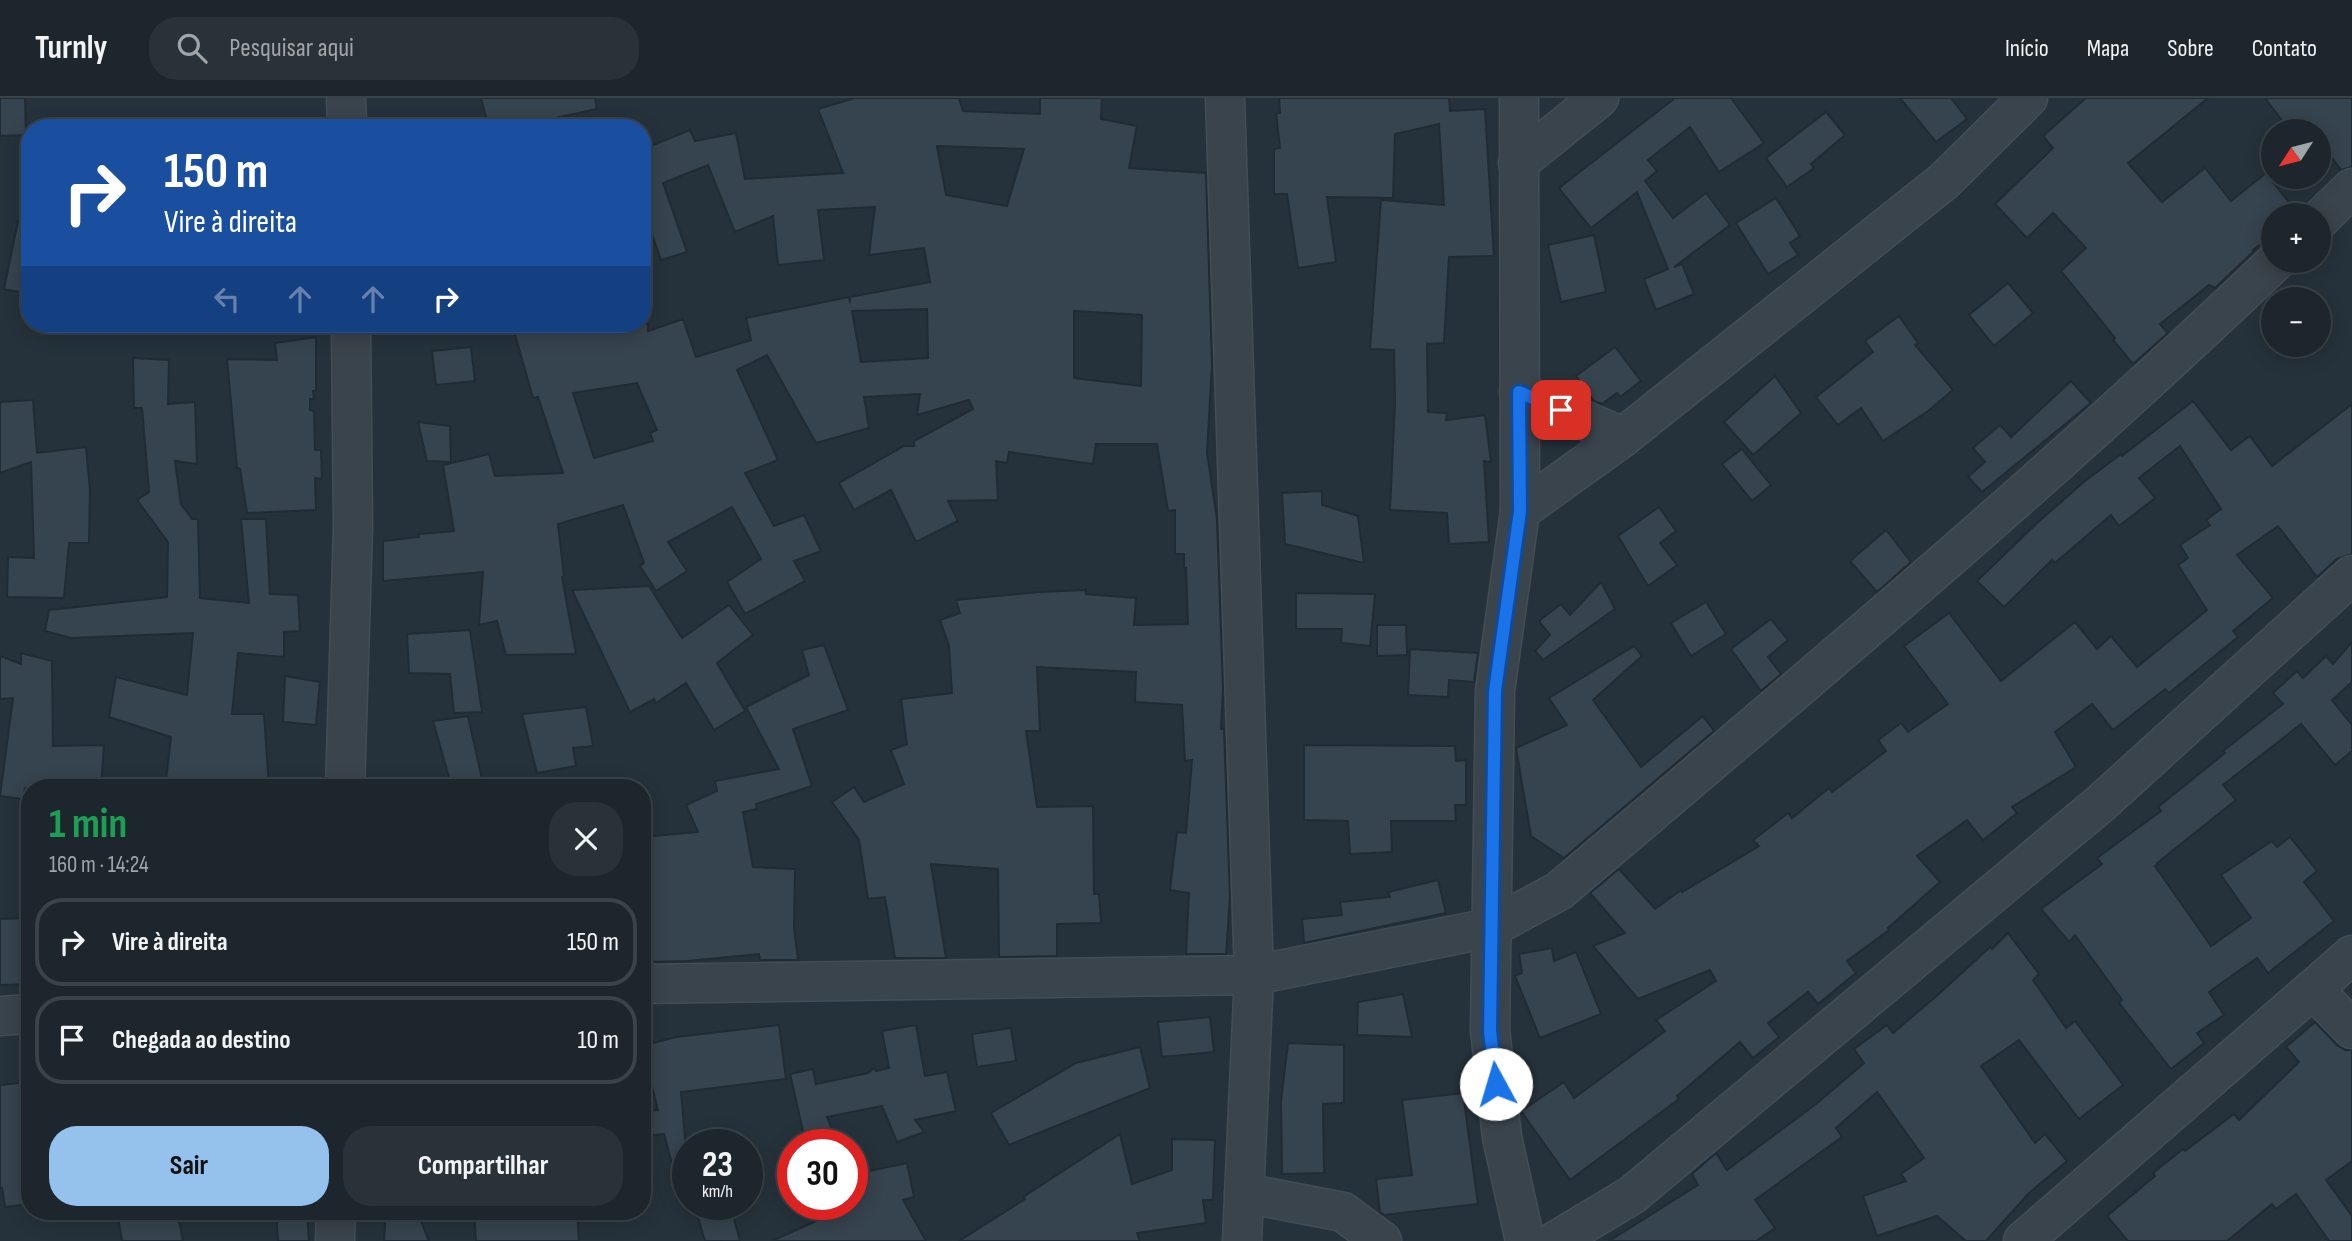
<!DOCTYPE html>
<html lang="pt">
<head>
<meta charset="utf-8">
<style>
  body { margin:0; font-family:"Sofia Sans Condensed",sans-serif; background:#293238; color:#f1f3f6; height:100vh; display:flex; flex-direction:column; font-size:26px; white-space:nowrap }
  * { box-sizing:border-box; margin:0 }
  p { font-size:23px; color:#a0a5a9 }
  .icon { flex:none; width:38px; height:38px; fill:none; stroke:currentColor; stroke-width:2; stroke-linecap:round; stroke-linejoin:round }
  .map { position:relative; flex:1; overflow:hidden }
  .panel { position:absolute; left:21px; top:681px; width:630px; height:441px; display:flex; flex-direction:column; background:#1c262c; border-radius:28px; box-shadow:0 4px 18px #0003,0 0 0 2px #3a4348 }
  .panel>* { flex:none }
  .guide { position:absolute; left:21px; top:21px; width:630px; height:214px; border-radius:28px; box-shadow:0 4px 18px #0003,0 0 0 2px #3a4348; background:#1a4fa0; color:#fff; overflow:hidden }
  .needle { width:46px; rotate:234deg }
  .controls { position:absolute; left:2261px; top:21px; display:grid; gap:14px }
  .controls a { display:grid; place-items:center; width:70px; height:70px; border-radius:50%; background:#1c262c; box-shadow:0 4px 18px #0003,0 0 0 2px #3a4348; font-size:35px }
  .speed { position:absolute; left:672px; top:1031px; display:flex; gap:14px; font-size:35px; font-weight:700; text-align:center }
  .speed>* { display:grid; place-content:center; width:91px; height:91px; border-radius:50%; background:#1c262c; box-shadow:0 4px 18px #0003,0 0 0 2px #3a4348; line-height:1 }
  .speed small { font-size:18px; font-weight:400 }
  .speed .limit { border:10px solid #d22; background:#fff; color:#111 }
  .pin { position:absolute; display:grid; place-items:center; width:60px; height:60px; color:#fff; margin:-30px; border-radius:14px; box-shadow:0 4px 10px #0006 }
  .me { position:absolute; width:77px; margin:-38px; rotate:354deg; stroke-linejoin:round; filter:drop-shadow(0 0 5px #0008) }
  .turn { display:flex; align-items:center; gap:24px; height:147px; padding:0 28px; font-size:32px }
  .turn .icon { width:91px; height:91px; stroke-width:2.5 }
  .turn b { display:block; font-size:49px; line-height:60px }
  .lanes { display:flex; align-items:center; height:66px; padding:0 28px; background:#0003; justify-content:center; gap:35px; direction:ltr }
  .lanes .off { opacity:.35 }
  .round { display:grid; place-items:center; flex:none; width:74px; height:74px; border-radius:28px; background:#293238 }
  .summary { display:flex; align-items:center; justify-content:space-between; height:119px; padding:0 28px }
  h1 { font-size:42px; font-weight:700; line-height:52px; color:#1e9e55 }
  .button { display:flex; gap:14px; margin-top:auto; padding:14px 28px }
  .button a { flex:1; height:80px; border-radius:28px; background:#94c2ed; color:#111; font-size:28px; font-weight:700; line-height:80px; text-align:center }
  .button a+a { background:#293238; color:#f1f3f6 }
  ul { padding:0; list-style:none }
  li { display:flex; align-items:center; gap:21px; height:88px; margin:0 14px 10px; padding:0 14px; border:4px solid #3a4348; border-radius:28px }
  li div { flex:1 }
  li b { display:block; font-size:26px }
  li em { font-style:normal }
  header { display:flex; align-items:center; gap:42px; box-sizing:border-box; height:98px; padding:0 35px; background:#1c262c; border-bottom:2px solid #3a4348 }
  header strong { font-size:33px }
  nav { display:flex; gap:38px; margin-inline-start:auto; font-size:24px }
  .search { width:490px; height:63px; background:#293238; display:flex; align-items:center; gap:18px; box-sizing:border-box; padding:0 24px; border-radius:28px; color:#a0a5a9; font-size:26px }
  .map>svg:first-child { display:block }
  .building { fill:#36444f; stroke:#212b33; stroke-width:2; fill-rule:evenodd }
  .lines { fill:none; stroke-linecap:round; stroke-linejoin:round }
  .minor-casing { stroke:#434d55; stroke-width:41 }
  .minor { stroke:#3a444c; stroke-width:38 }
  .route-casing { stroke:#114b97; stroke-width:18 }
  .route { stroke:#1a73e8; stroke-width:12 }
</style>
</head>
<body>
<header>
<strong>Turnly</strong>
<div class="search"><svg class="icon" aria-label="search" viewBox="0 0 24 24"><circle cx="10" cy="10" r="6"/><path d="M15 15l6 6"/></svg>Pesquisar aqui</div>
<nav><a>Início</a><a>Mapa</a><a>Sobre</a><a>Contato</a></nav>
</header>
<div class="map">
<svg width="2352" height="1143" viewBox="0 0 2352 1143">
  <rect width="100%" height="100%" fill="#26323b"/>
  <g class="building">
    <polygon points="0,0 25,0 26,37 0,38"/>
    <polygon points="481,0 595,0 597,11 523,27 523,30 489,30"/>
    <path d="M 855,0 L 959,0 L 963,13 L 1040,16 L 1040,0 L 1102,0 L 1101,21 L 1137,28 L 1129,70 L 1206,75 L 1212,267 L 1207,355 L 1217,421 L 1223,591 L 1221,631 L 1224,631 L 1230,799 L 1226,856 L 1186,856 L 1189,795 L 1170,792 L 1177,734 L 1186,735 L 1192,662 L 1185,663 L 1182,607 L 1135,604 L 1136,574 L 1037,569 L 1040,633 L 1026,633 L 1037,709 L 1093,708 L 1094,796 L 1099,796 L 1101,825 L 1057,826 L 1057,858 L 999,859 L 998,771 L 931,766 L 946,860 L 895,860 L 885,799 L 868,801 L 859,742 L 832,704 L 854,689 L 864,704 L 904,686 L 891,652 L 907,646 L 901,601 L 952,595 L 949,548 L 940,522 L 960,515 L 956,502 L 1038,494 L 1086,492 L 1086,496 L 1136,500 L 1134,527 L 1188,526 L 1186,470 L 1184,470 L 1184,456 L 1175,456 L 1175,412 L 1168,413 L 1157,346 L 1096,346 L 1093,366 L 1009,354 L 1007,365 L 996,363 L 998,402 L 948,403 L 958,423 L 916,444 L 891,392 L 854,412 L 839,385 L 904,348 L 914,348 L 914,343 L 973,311 L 969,302 L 917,317 L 920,296 L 864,299 L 869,330 L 816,345 L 767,257 L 737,272 L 778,362 L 745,375 L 774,428 L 804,417 L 821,453 L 794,463 L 805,483 L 745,516 L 727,484 L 761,461 L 732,409 L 668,444 L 687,473 L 656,493 L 640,468 L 644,465 L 623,407 L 558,426 L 564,478 L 562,479 L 576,556 L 506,557 L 497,523 L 479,527 L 483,474 L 383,483 L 383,443 L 419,439 L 418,436 L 454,433 L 443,367 L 489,356 L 495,378 L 563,375 L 538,299 L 533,300 L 512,226 L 648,226 L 648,233 L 683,221 L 696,259 L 751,242 L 746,220 L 849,199 L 850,205 L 850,199 L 930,184 L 924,150 L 869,157 L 875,109 L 818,112 L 824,162 L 778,167 L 773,118 L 735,134 L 708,67 L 663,85 L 687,154 L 661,162 L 642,108 L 642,36 L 646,35 L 651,48 L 690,32 L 695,43 L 736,35 L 745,81 L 843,75 L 818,11 ZM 937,48 L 1024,51 L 1007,108 L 946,97 ZM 927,211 L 928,260 L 861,264 L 852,213 ZM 1074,213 L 1142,217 L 1141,288 L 1074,280 ZM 637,285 L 657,332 L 650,335 L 653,343 L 594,360 L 573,295 Z"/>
    <polygon points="1279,0 1449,0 1450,13 1485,11 1494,158 1449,159 1444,245 1427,246 1428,314 1447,315 1446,322 1485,317 1491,364 1484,363 1489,444 1449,446 1447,415 1390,412 1395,304 1394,252 1370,251 1381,102 1444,107 1439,26 1395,36 1393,100 1327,99 1336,164 1298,170 1287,96 1274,96 1274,51 1280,50 1276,15 1280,15"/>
    <polygon points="1675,0 1731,0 1764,45 1719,74 1690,29 1648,62 1657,73 1645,83 1673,120 1706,95 1730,127 1674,169 1682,166 1694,196 1656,212 1644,181 1668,171 1637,94 1591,130 1559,90"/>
    <polygon points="1900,0 1951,0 1967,21 1936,44"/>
    <polygon points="2086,0 2208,0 2128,65 2162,104 2205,70 2231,103 2266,75 2298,116 2273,117 2273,136 2253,152 2254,153 2215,190 2209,187 2160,226 2168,235 2133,266 2113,242 2115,240 2061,173 2086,150 2053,115 2027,140 1995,106 2053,50 2043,38"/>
    <polygon points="2265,0 2352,0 2352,69 2341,72 2319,42 2319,33 2290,33"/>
    <polygon points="1826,14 1845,37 1811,66 1814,70 1787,89 1766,60"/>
    <polygon points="1776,100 1800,138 1790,145 1798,157 1768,176 1736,125"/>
    <polygon points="18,123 30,124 30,196 4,191"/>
    <polygon points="1594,137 1606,194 1561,204 1548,147"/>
    <polygon points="2008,185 2033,215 1994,248 1969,217"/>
    <polygon points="1899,218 1918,245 1915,247 1953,292 1928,313 1883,343 1861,310 1838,327 1816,299 1873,254 1865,243"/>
    <polygon points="316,239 316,293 313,293 314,301 310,301 310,312 314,313 315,352 321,352 322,381 315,380 316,412 247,415 240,371 237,370 227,261 277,262 275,245"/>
    <polygon points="471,249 475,283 436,287 432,253"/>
    <polygon points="1615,249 1641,283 1620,299 1617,295 1602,306 1594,303 1576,278"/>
    <polygon points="133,260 169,262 168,306 195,304 197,366 175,363 181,406 192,421 198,421 200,500 249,505 241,421 266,421 270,496 298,497 300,533 284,534 284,559 238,555 232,616 264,616 269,690 180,690 179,684 166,682 171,639 109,619 116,579 187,597 193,535 71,540 45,533 49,512 167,499 168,444 137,402 149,394 142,310 134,310"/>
    <polygon points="1775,278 1801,315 1753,357 1724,324"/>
    <polygon points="2071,283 2091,305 1982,394 1968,379 1985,364 1973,350 2000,327 2011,339"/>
    <polygon points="33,302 37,355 86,349 90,392 89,445 69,445 64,500 7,499 8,459 34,460 31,364 0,375 0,304"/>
    <polygon points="2193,303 2231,352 2250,338 2272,368 2352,306 2352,456 2337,461 2317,479 2278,428 2237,457 2273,500 2233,533 2238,539 2169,595 2165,591 2113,632 2092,606 2055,634 2076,669 2012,709 2017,715 1983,742 1967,722 1917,758 1940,784 1888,830 1889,832 1847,863 1856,875 1818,906 1808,894 1768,925 1779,939 1753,960 1740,944 1677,998 1679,1001 1570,1082 1521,1013 1564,984 1574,1000 1665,933 1656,922 1716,883 1710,872 1638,901 1593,848 1625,835 1590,795 1619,771 1655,811 1681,792 1682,794 1759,748 1753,742 1788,715 1792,720 1829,690 1832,694 1886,653 1878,642 1901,625 1908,634 1948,606 1904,548 1949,515 2001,583 2075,524 2097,551 2111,538 2137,569 2207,512 2178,467 2188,460 2180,447 2210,427 2206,422 2221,411 2180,348 2139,380 2155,400 2119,428 2111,417 2055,465 2052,462 2004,509 1977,483 2037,425 2085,383 2121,356 2122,358"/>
    <polygon points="418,324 450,328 451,364 427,363"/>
    <polygon points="1742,351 1771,387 1752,403 1722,366"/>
    <polygon points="1322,393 1322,407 1358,418 1364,465 1285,446 1282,395"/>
    <polygon points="1659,409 1676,433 1660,445 1677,467 1648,488 1618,438"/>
    <polygon points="1886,432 1911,464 1877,494 1850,463"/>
    <polygon points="1601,484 1615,511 1543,562 1535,553 1550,537 1539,523 1561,506 1570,517"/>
    <polygon points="649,488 682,540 729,507 753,537 717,565 745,613 714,632 686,585 656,605 654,601 630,614 572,492"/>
    <polygon points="1296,495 1375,496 1370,548 1341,545 1342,531 1296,531"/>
    <polygon points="1706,504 1726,536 1691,558 1671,525"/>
    <polygon points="1771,521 1788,542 1768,559 1781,576 1761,593 1731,551"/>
    <polygon points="1377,527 1406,527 1407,557 1377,558"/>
    <polygon points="470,532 482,614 454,615 450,576 409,575 407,536"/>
    <polygon points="2352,544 2352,584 2332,602 2352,627 2352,653 2335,667 2301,626 2223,687 2236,702 2157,765 2158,766 2155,768 2211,848 2251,820 2221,777 2272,743 2277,749 2290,739 2317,773 2304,784 2334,823 2268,875 2257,860 2209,894 2224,917 2197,935 2204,945 2171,971 2119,905 2122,902 2075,837 2069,844 2041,811 2102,766 2097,760 2161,713 2158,709 2225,655 2223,653 2283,606 2273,595 2297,573 2303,580 2326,558 2333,566"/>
    <polygon points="824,547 848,612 793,631 812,688 756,706 757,711 743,714 753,769 795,771 794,830 798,862 760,862 759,856 687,863 642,864 642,739 698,734 686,707 717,693 715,683 779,671 746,609 809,577 802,552"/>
    <polygon points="1634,548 1642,558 1593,602 1641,669 1703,618 1714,633 1564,760 1531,738 1516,650 1567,627 1549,600"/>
    <polygon points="1410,551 1478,555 1474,584 1449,582 1448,599 1408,597"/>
    <polygon points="21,555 52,563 53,648 104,647 101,690 25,690 23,701 0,698 13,600 0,601 0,558 21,566"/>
    <polygon points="285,578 320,584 316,627 283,624"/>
    <polygon points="586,609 593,648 573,650 576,668 537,675 522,616"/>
    <polygon points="468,618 484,690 452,690 433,623"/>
    <polygon points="1304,647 1455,648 1456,663 1466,662 1466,707 1455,707 1456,723 1391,723 1392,754 1350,756 1348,723 1304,722"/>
    <polygon points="1438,782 1446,815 1304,845 1302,821 1342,817 1340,804 1390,799 1388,794"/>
    <polygon points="30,820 30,886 0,887 0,821"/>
    <polygon points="2008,835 2039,876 2033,882 2066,930 2075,923 2123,987 2079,1021 2019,942 1981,968 2035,1045 2045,1036 2067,1063 2028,1096 1986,1143 1966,1143 1937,1118 1877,1138 1863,1098 1906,1083 1901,1076 1924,1060 1877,994 1836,1030 1842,1039 1755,1102 1775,1130 1756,1143 1609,1143 1698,1087 1692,1076 1716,1055 1727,1072 1816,1006 1864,965 1854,951 1887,927 1893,935 1940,895 1990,849 1992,851"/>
    <polygon points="1552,850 1554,863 1576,854 1601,916 1540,940 1515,878 1522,875 1519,856"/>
    <polygon points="1403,896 1412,939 1357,937 1358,904"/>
    <polygon points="1210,919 1214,954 1162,959 1158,924"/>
    <polygon points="2315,924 2337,947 2345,952 2352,952 2352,1063 2326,1082 2352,1118 2352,1143 2329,1143 2296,1096 2276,1111 2272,1106 2227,1143 2128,1143 2107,1118 2155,1078 2153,1075 2183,1051 2185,1053 2234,1016 2239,1022 2299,964 2286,949"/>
    <polygon points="779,927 786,981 681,994 688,1074 675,1077 664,1036 651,1037 648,1013 658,1012 642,948 676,939"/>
    <polygon points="916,927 925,978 947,974 956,1013 915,1022 924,1034 897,1044 882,1008 827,1019 838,1046 806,1046 790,976 813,971 816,986 868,975 874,970 876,973 889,970 882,933"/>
    <polygon points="1011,930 1016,963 977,969 972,936"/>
    <polygon points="1288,945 1344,947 1344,1005 1323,1006 1324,1075 1282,1076 1281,1003"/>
    <polygon points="1140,949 1150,990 1009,1047 991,1015 1076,965"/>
    <polygon points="30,984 30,1106 5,1109 2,1090 0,1090 0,987"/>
    <polygon points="1463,995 1478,1106 1384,1117 1380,1114 1376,1081 1412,1077 1402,1002"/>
    <polygon points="1120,1036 1132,1086 1172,1072 1172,1041 1215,1042 1213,1102 1203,1102 1206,1125 1137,1135 1140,1143 959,1143 1025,1101 1023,1099"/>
    <polygon points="907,1065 914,1099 903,1102 926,1143 772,1143 861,1103 855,1076"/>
    <polygon points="694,1106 730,1106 740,1143 705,1143"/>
    <polygon points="117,1113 177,1113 183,1143 122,1143"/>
    <polygon points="276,1113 307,1113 309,1143 278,1143"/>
    <polygon points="386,1113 417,1113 429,1143 384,1143"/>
    <polygon points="474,1113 577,1113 579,1143 476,1143"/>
  </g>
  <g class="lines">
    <defs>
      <g id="minor">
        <polyline points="346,0 347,30"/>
        <polyline points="1225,0 1254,877 1242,1143"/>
        <polyline points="1519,0 1520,413 1495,593 1490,932 1502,1039 1525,1143"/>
        <polyline points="1518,65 1599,0"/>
        <polyline points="2319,122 2352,90"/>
        <polyline points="1519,294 1623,339"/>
        <polyline points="1520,413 1623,339 1944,83 2028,0"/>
        <polyline points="345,690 353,430 351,226"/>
        <path d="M 642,886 L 1254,877 L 1490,830 L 1559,793 C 1802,587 2046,383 2276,163"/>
        <polyline points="2314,892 2352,931"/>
        <polyline points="0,918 30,916"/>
        <polyline points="1244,1095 1343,1114 1382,1143"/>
        <polyline points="335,1143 336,1113"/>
        <polyline points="1555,1143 1632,1097 2100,706 2352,477"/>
        <polyline points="2023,1143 2352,857"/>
      </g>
    </defs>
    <use href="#minor" class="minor-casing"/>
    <use href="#minor" class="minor"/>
  </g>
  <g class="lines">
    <defs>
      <polyline id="route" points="1496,986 1490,933 1495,593 1520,413 1519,294 1561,312"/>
    </defs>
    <use href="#route" class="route-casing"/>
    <use href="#route" class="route"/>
  </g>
</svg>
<div class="controls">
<a><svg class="needle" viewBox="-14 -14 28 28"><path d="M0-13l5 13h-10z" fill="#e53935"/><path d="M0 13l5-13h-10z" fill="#a0a5a9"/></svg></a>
<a>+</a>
<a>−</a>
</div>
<div class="speed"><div>23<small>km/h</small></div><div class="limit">30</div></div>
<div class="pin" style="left:1561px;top:312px;background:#d93025"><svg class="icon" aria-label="arrive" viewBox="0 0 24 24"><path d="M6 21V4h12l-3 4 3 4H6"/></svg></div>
<svg class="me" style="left:1496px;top:986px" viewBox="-20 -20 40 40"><circle r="19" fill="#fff"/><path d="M0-13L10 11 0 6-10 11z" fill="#1a73e8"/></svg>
<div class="guide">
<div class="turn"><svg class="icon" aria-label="right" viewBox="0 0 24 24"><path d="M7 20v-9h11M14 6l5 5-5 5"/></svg><div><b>150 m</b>Vire à direita</div></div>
<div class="lanes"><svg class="icon off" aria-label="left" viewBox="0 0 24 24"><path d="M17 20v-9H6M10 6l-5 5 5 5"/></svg><svg class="icon off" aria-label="ahead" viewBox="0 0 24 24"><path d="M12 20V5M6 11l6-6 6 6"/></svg><svg class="icon off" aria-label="ahead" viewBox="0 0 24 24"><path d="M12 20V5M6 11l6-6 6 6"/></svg><svg class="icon" aria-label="right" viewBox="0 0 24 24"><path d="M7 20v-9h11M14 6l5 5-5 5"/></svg></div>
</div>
<section class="panel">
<div class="summary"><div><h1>1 min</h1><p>160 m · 14:24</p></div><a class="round"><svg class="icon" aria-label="close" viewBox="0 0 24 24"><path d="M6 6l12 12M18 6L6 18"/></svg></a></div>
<ul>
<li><svg class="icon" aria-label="right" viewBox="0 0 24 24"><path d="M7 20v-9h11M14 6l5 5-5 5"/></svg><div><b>Vire à direita</b></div><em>150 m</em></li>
<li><svg class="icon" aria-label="arrive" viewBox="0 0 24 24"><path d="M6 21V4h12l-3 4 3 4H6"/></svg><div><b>Chegada ao destino</b></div><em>10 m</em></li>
</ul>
<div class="button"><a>Sair</a><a>Compartilhar</a></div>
</section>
</div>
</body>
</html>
